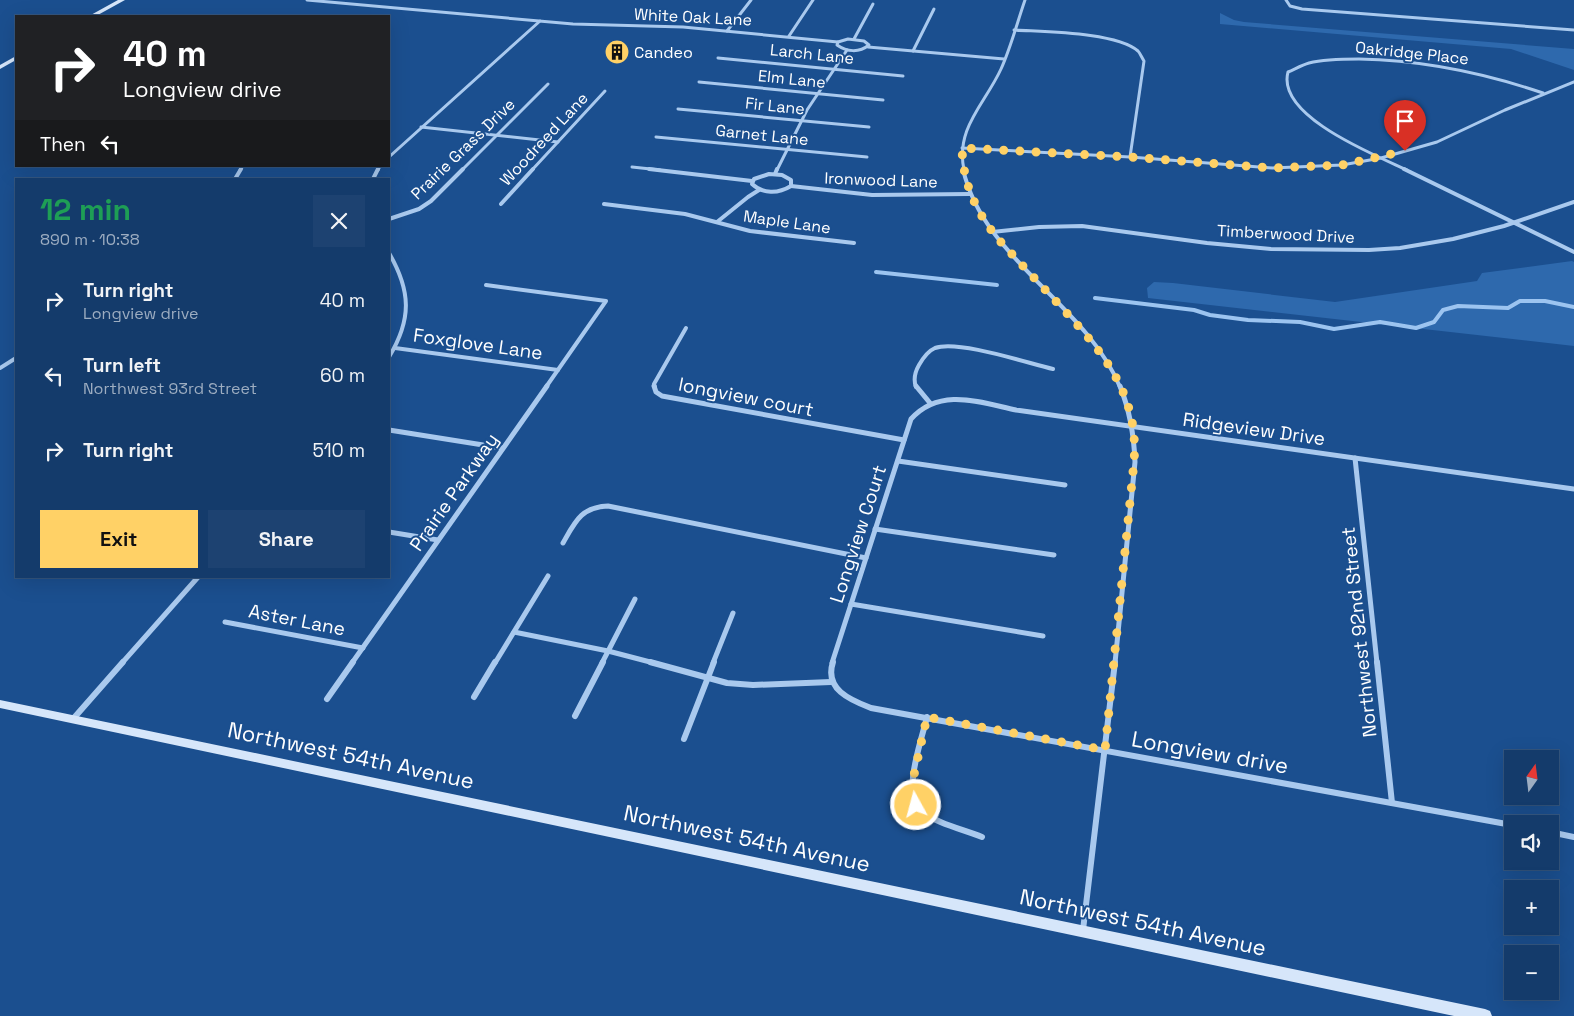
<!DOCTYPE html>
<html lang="en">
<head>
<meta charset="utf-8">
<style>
  body { margin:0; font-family:"Space Grotesk",sans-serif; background:#1d4271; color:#f1f3f6; height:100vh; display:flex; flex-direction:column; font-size:19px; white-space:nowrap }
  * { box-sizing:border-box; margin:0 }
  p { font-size:16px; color:#9dadc1 }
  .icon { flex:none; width:28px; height:28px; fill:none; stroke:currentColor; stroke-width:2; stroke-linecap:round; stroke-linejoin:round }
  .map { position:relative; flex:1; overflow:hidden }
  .drawer { position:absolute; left:15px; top:178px; width:375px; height:400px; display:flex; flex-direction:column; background:#143b6b; border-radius:0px; box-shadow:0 5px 20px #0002,0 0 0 1px #33557e }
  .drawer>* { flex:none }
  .banner { position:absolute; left:15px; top:15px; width:375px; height:152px; border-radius:0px; box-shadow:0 5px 20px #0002,0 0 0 1px #33557e; background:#202124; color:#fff; overflow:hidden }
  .needle { width:32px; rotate:14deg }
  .tools { position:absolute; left:1504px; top:750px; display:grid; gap:10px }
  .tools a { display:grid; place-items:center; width:55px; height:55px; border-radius:0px; background:#143b6b; box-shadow:0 5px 20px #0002,0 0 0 1px #33557e; font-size:25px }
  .pin { position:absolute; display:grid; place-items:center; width:42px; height:42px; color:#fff; margin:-51px -21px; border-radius:50% 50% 50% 0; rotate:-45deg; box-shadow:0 0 5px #0007 }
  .pin .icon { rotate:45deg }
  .me { position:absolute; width:55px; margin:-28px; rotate:353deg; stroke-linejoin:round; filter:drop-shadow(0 0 4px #0008) }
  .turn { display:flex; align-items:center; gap:18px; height:105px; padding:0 25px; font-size:22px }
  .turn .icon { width:65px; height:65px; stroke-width:2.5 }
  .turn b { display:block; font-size:35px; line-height:42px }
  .then { display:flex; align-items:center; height:48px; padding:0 25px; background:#0003; gap:10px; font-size:19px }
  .round { display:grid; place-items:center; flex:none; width:52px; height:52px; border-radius:0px; background:#1d4271 }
  .overview { display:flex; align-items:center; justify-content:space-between; height:85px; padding:0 25px }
  h1 { font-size:30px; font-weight:600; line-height:38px; color:#1e9e55 }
  .cta { display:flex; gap:10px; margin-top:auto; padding:10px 25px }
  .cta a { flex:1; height:58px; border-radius:0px; background:#ffd166; color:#111; font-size:20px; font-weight:600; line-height:58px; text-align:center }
  .cta a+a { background:#1d4271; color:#f1f3f6 }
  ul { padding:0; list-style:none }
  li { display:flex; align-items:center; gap:15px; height:75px; padding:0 25px }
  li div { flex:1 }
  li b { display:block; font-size:19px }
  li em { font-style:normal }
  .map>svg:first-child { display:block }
  .green { fill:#2e69ad }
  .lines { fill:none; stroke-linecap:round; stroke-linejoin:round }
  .stream { stroke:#9cc4f0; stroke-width:4 }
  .street-far3 { stroke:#a9c9ee; stroke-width:3 }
  .street-far2 { stroke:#a9c9ee; stroke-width:4 }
  .street-far1 { stroke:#a9c9ee; stroke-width:5 }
  .street { stroke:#a9c9ee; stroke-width:6 }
  .secondary { fill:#d6e6fa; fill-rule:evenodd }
  .route { stroke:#ffd166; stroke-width:9; stroke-dasharray:0 16.2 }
  .labels { text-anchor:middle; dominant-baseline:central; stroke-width:4; stroke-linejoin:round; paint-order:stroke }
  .far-street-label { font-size:16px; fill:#fff; stroke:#1b4f8f }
  .far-poi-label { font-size:16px; fill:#fff; stroke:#1b4f8f; text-anchor:start }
  .street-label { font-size:19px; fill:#fff; stroke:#1b4f8f }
  .near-street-label { font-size:22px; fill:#fff; stroke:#1b4f8f }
</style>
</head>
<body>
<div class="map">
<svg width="1574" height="1016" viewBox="0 0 1574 1016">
  <rect width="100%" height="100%" fill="#1b4f8f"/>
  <g class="green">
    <polygon points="1220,13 1234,20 1244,22 1574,49 1574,70 1511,49 1220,24"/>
    <polygon points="1572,261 1574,262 1574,346 1148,298 1147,288 1154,282 1173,283 1335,302 1477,281 1482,273"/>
  </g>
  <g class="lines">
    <g class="stream">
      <polyline points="876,272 997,285"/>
      <polyline points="1095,298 1194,310 1210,315 1248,320 1300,322 1334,329 1380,322 1416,328 1434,322 1443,310 1458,306 1508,308 1520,301 1545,301 1574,307"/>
    </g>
    <g class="street-far3">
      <polyline points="307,0 573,24 683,27 838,42"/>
      <polyline points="1286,0 1290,6 1302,9 1574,30"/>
      <path d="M 1014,30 C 1044,32 1116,32 1138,51 C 1140,53 1142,58 1144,61 L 1130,157"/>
      <polyline points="727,31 751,0"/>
      <polyline points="789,36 813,0"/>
      <path d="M 848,39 L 864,41 L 869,45 C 859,53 847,52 837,45 L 838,42 Z"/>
      <polyline points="854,39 873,4"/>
      <polyline points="868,47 1004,59"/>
      <polyline points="913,51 934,9"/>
      <polyline points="718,58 903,76"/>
      <polyline points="699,82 883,100"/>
      <polyline points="678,109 869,127"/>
      <polyline points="421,127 558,142"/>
      <polyline points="656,137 867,157"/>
      <polyline points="962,148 1130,157 1272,168 1342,165 1381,158 1437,142 1505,110 1574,82"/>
      <polyline points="389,157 540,21"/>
      <polyline points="632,167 660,170"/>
      <polyline points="240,170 243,166"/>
      <polyline points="378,170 380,166"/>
      <polyline points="462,170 548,84"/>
      <polyline points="532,170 605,91"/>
      <polyline points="777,170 807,110 847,50"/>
      <path d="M 964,170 C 955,128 985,104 1001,69 C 1011,47 1017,23 1025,0"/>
      <path d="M 1407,170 C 1375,155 1276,116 1288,72 C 1295,69 1302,65 1309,63 C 1325,59 1343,59 1359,59 C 1421,60 1484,73 1543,93"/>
    </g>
    <g class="street-far2">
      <polyline points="649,169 752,181"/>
      <path d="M 963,169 C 983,259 1085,303 1120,387"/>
      <polyline points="1404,169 1574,252"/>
      <path d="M 769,174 L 782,175 L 791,180 L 791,186 C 778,194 763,194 752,184 L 754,179 Z"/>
      <polyline points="775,174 777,169"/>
      <polyline points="235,179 241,169"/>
      <polyline points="373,179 378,169"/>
      <polyline points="791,186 872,195 970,194"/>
      <polyline points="501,204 533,169"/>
      <polyline points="604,204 685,214 750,231 854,243"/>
      <polyline points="389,219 419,209 431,201 463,169"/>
      <polyline points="717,222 748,197 759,190"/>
      <polyline points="992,232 1039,227 1082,226 1207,243 1271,249 1369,250 1400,248 1453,239 1504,226 1574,202"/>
      <path d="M 389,253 C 411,291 412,319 389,357"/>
      <polyline points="486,285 606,301 546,387"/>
      <polyline points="395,348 558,370"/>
      <polyline points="0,368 16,358"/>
      <polyline points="655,387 654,384 686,328"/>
      <path d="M 916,387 C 913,379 915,372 919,365 C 923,358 928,351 935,348 C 959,340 1027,363 1053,369"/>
    </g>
    <g class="street-far1">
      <polyline points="654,386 656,392 662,396 904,440"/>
      <polyline points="916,386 930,403"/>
      <polyline points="389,430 502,448"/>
      <polyline points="1355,458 1377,663"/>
      <polyline points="898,461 1065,485"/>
      <polyline points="875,529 1054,555"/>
      <polyline points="389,532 438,540"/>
      <path d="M 563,543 C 575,522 581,507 608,506 L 866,558"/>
      <polyline points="851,604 1043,636"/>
      <polyline points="225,622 363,648"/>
      <polyline points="514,632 608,651 654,663"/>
      <polyline points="122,663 199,576"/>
      <polyline points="352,663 547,386"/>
      <polyline points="495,663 548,576"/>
      <polyline points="602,663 635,599"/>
      <polyline points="713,663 733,613"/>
      <path d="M 832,663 L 911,419 C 940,387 979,402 1016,410 L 1574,489"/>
      <path d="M 1115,663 L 1135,462 C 1134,435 1130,411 1120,386"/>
    </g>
    <g class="street">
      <polyline points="650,662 727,683 753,685 831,682"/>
      <path d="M 833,662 C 824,689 850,700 871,708 L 1512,825"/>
      <polyline points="1377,662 1392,803"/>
      <polyline points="474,697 495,662"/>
      <polyline points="327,699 353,662"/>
      <polyline points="575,716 603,662"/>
      <path d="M 927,717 C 922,739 901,794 921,811 C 938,824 962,829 982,837"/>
      <polyline points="73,719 123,662"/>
      <polyline points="684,739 714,662"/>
      <polyline points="1550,832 1574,837"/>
      <polyline points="1083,930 1115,662"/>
    </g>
    <g class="secondary">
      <polygon points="118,0 125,0 96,16 89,16"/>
      <polygon points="16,56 16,60 0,69 0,65"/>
      <polygon points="0,700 1485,1009 1490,1011 1492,1016 1454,1016 0,708"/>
    </g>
  </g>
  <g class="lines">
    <path class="route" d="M 916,805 L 912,784 L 927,717 L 1105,750 L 1134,462 C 1139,396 1106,356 1063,309 C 1042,286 1020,263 999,240 C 976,212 963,184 962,148 L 1130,157 L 1272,168 L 1342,165 L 1405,151"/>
  </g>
  <defs>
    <symbol id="building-disc" viewBox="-11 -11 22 22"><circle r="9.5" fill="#ffd166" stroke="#1b4f8f"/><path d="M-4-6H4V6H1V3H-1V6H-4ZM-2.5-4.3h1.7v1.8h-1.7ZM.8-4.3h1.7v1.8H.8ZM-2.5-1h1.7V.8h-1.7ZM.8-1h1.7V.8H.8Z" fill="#111"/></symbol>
  </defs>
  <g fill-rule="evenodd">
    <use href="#building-disc" x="603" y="38" width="28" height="28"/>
  </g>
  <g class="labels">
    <g class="far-street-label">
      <text transform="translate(693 17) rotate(3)">White Oak Lane</text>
      <text transform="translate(1412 53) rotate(6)">Oakridge Place</text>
      <text transform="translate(812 54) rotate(6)">Larch Lane</text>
      <text transform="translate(792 79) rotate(6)">Elm Lane</text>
      <text transform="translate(775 106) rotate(6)">Fir Lane</text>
      <text transform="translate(762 135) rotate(6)">Garnet Lane</text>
      <text transform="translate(544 139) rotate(-47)">Woodreed Lane</text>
      <text transform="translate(463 149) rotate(-44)">Prairie Grass Drive</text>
      <text transform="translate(881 180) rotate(2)">Ironwood Lane</text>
      <text transform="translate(787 222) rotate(8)">Maple Lane</text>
      <text transform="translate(1286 234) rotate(3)">Timberwood Drive</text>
    </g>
    <g class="far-poi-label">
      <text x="634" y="52">Candeo</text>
    </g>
    <g class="street-label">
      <text transform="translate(478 344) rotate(8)">Foxglove Lane</text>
      <text transform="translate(746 397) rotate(11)">longview court</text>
      <text transform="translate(1254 429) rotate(8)">Ridgeview Drive</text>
      <text transform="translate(454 492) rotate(-55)">Prairie Parkway</text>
      <text transform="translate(858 534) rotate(-72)">Longview Court</text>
      <text transform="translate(297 620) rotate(11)">Aster Lane</text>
      <text transform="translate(1359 632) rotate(-96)">Northwest 92nd Street</text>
    </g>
    <g class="near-street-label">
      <text transform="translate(1210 752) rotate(10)">Longview drive</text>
      <text transform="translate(351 755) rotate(12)">Northwest 54th Avenue</text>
      <text transform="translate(747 838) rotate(12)">Northwest 54th Avenue</text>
      <text transform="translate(1143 922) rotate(12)">Northwest 54th Avenue</text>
    </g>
  </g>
</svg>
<div class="tools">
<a><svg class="needle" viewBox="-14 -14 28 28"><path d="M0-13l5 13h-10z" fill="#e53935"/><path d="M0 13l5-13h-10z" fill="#9dadc1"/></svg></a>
<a><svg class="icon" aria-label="sound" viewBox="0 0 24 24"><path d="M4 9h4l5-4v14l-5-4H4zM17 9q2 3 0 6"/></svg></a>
<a>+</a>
<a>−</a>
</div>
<div class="pin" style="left:1405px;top:151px;background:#d93025"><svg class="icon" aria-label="arrive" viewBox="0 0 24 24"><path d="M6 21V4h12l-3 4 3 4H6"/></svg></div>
<svg class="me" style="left:916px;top:805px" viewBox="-20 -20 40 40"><circle r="17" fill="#ffd166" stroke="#fff" stroke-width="3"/><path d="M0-11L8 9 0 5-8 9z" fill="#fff"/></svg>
<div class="banner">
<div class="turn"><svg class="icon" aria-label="right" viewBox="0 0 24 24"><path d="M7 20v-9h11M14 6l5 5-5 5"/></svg><div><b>40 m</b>Longview drive</div></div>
<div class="then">Then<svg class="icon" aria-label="left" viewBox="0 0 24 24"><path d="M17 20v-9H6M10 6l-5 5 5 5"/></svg></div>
</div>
<section class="drawer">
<div class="overview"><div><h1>12 min</h1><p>890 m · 10:38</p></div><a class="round"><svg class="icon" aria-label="close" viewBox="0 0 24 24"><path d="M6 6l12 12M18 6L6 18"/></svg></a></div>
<ul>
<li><svg class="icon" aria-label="right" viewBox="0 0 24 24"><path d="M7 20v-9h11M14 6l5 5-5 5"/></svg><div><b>Turn right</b><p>Longview drive</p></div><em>40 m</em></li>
<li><svg class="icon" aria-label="left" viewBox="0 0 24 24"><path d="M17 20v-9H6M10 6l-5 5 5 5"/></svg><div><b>Turn left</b><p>Northwest 93rd Street</p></div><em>60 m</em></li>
<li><svg class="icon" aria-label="right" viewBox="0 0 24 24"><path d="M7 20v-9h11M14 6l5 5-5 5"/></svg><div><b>Turn right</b></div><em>510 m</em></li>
</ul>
<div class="cta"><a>Exit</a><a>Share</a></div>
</section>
</div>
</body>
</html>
